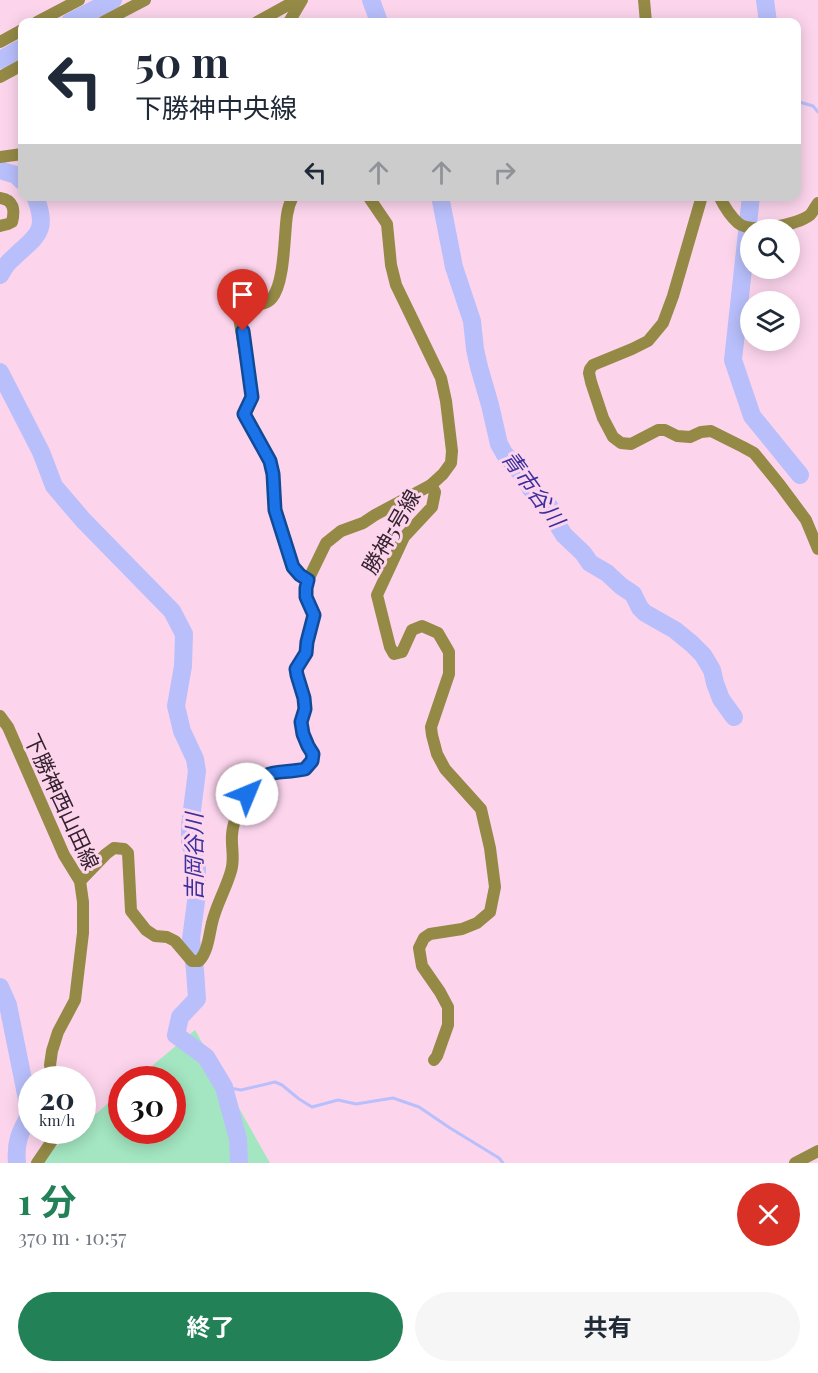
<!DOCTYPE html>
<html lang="ja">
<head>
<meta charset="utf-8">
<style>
  body { margin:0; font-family:"Playfair Display","Noto Sans JP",serif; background:#f6f6f7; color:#1f2937; height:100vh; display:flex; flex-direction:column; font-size:22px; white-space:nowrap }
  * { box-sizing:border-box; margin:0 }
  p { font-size:20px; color:#747a83 }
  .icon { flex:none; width:33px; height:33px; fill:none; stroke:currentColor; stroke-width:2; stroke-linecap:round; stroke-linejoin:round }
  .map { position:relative; height:1163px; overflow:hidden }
  .drawer { display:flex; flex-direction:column; background:#fff; flex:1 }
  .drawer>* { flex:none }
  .top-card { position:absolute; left:18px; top:18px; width:783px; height:183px; border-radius:12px; box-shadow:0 3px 15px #0003; background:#fff; color:#1f2937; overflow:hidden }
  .buttons { position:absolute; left:740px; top:219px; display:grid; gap:12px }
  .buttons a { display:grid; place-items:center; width:60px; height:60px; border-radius:50%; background:#fff; box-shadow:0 3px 15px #0003; font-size:30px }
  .speed { position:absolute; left:18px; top:1066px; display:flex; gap:12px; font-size:30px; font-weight:700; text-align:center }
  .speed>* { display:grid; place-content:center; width:78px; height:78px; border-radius:50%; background:#fff; box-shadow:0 3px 15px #0003; line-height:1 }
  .speed small { font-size:15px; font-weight:400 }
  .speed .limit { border:9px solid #d22; background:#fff; color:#111 }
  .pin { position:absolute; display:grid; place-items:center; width:51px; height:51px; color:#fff; margin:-62px -26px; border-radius:50% 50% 50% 0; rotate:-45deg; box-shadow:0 0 6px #0007 }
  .pin .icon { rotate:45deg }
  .me { position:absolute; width:66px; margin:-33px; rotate:45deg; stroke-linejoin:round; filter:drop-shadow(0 0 4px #0008) }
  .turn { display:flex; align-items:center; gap:21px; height:126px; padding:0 18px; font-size:27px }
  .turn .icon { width:78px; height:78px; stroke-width:2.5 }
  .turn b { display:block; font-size:42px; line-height:51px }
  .lanes { display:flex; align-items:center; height:57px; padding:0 18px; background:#0003; justify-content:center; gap:30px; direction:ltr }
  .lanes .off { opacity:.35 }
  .round { display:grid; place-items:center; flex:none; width:63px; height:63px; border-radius:32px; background:#f6f6f7 }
  .head { display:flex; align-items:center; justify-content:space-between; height:102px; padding:0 18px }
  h1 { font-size:36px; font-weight:700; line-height:45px; color:#238158 }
  .primary-button { display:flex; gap:12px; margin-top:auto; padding:12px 18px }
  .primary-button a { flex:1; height:69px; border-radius:36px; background:#238158; color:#fff; font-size:24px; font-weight:700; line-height:69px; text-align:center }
  .primary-button a+a { background:#f6f6f7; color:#1f2937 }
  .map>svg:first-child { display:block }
  .green { fill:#a3e6c1 }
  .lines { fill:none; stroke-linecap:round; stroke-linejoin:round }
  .stream { stroke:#b9bffb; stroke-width:3 }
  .river { stroke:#b9bffb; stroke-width:18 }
  .minor { stroke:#948945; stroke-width:12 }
  .route-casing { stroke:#114b97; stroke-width:15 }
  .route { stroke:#1a73e8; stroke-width:10 }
  .labels { text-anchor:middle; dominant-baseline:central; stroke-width:6; stroke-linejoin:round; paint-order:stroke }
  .street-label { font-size:21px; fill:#34222e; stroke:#fcd5ed }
  .water-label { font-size:22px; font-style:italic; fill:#3c309f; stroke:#fcd5ed }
</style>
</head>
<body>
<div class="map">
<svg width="818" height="1163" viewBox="0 0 818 1163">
  <rect width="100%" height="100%" fill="#fcd5ed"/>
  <polygon class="green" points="195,1030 270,1163 36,1163 75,1131 82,1131 83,1125 121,1092 122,1131 172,1131 172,1080 135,1080"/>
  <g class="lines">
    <g class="stream">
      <polyline points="796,101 813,106 818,112"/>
      <polyline points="224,1087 241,1090 275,1082 282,1085 299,1099 312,1107 338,1100 356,1104 393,1098 419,1107 450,1128 499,1158 503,1163"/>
    </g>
    <g class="river">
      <polyline points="371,0 379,22"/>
      <polyline points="765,0 768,22"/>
      <polyline points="70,22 113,0"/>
      <polyline points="0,60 22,48"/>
      <polyline points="0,170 16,175 22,181"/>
      <polyline points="440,196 454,267 472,321 475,349 479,367 490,405 499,444 504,453 525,478 531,489 548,505 553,512 559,527 564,535 583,553 590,563 607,573 621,586 633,594 640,608 645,613 675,630 692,644 703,655 712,670 715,683 721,699 734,717"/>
      <polyline points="751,196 733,360 752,416 800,475"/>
      <path d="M 0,275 C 3,270 6,264 11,260 C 35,236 50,234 35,196"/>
      <polyline points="0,372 41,452 54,486 83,520 172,611 184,634 183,666 176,706 182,731 195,759 197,771 190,826 190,843 197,866 197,894 191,939 195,970 197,999 180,1017 176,1035 206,1057 224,1087 238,1139 239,1163"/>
      <path d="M 0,987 L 8,1005 L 30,1114 C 20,1132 15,1142 17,1163"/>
    </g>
    <g class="minor">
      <polyline points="644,0 646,22"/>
      <polyline points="37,22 79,0"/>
      <polyline points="103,22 145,0"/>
      <polyline points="257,22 297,0"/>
      <polyline points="289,22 302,0"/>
      <polyline points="0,42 22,30"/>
      <polyline points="0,77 22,65"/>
      <polyline points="0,157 22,154"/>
      <polyline points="368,196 387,224 391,265 396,285 441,378 446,401 452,451 451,463 443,474 431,485"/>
      <polyline points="702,196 673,296 663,323 648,341 632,349 593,365 590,369 589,373 591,382 603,418 613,437 621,443 631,444 658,430 665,430 677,436 690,437 701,432 711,431 743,447 754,453 780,485 806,520 818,549"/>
      <path d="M 719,196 C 724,206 730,216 738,223 C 751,234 797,225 810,215 C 813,212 815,207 818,203"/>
      <path d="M 0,198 C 14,200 15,210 12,222 L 8,224 L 0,226"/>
      <polyline points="308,580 326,543 341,531 363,523 375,515 431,485 435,492 432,507 404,537 377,595 390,647 394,654 402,652 412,630 422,626 438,633 449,652 449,674 431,727 432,735 437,754 445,769 481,809 490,848 495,887 490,912 477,923 462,929 430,934 424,938 419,948 422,966 440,992 448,1007 448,1025 437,1056 434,1060"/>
      <polyline points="0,716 8,727 64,855 80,881 83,902 83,933 75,1000 58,1032 52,1051 50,1065 53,1080"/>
      <path d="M 80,881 L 106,854 L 114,848 L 124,849 L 128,853 L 131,911 L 146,930 L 155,936 L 167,937 L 175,941 L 192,961 L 199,961 C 208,952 209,935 212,923 C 216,905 226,889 231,871 C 235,859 231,847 232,835 C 233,820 241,804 248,792 C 253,785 259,777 268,774 C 285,767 308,780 313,754 L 308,746 L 304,734 L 301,722 L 305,709 L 304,698 L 297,675 L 296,669 L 306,653 L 307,642 L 314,615 L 306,597 L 306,588 L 308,580 L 300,575 L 293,567 L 275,510 L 272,474 L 270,461 L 244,414 L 252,397 L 239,317 L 241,310 L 246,305 C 255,304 266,306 272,298 C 285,282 284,235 287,215 C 288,208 290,202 293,196"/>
      <polyline points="37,1163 54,1138 54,1131"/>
      <polyline points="795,1163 818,1151"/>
    </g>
  </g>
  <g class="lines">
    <defs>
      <path id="route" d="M 243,331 L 252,397 L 244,414 L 270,461 L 273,474 L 275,510 L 293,567 L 300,575 L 308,580 L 306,588 L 306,597 L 314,615 L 307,642 L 306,653 L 296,669 L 297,675 L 304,698 L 305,709 L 301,722 L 303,734 L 308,746 L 313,754 L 312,761 L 305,769 C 276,775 265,766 247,794"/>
    </defs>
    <use href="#route" class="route-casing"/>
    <use href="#route" class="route"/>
  </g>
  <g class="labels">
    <g class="street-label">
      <text transform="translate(390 531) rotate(-60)">勝神5号線</text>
      <text transform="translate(63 801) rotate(65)">下勝神西山田線</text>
    </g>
    <g class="water-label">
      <text transform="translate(534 488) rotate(54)">青市谷川</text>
      <text transform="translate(193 857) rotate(-90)">吉岡谷川</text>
    </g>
  </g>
</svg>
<div class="buttons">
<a><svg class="icon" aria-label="search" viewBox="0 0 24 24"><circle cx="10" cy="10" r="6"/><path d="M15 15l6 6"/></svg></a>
<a><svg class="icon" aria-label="layers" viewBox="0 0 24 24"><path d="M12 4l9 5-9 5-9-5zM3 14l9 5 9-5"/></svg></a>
</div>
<div class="speed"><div>20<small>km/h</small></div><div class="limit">30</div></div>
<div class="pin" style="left:243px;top:331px;background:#d93025"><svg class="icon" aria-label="arrive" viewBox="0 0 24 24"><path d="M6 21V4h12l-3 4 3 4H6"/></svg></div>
<svg class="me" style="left:247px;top:794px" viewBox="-20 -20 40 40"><circle r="19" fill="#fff"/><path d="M0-13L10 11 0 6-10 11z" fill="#1a73e8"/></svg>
<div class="top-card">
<div class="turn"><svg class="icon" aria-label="left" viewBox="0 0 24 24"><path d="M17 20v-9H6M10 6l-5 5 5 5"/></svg><div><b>50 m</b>下勝神中央線</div></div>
<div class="lanes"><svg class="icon" aria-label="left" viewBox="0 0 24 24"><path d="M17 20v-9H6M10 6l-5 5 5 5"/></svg><svg class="icon off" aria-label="ahead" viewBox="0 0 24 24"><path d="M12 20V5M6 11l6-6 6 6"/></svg><svg class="icon off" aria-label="ahead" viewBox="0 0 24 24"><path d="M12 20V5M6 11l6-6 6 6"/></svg><svg class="icon off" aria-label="right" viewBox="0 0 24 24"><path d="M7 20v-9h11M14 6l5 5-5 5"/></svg></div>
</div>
</div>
<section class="drawer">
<div class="head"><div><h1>1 分</h1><p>370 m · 10:57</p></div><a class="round" style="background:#d93025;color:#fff"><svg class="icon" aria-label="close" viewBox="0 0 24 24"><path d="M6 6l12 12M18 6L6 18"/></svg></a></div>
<div class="primary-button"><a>終了</a><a>共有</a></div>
</section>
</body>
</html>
